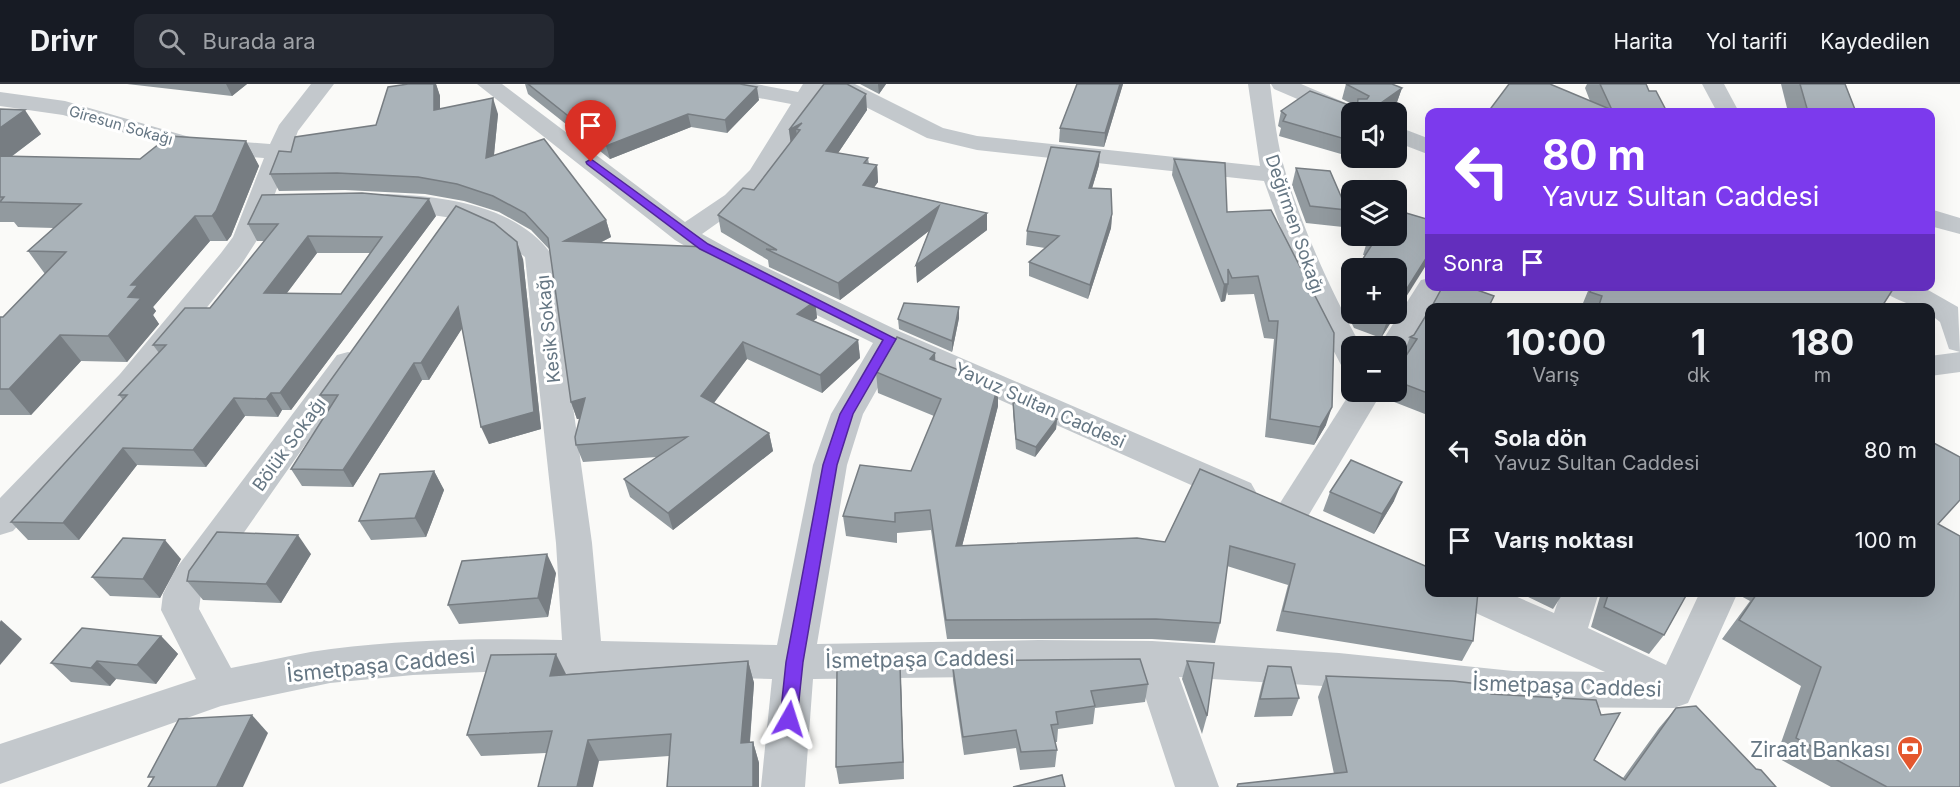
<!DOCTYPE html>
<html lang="tr">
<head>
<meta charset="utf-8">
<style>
  body { margin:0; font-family:Inter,sans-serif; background:#242831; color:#f1f3f6; height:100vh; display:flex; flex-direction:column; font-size:22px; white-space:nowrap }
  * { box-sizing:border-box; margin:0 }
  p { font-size:20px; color:#9ea1a6 }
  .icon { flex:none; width:33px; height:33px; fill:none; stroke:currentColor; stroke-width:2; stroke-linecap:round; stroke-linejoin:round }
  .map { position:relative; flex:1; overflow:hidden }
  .sheet { position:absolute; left:1425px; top:219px; width:510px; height:294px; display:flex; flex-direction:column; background:#171b24; border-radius:12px; box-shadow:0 6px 24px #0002 }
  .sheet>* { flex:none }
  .top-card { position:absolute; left:1425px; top:24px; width:510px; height:183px; border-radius:12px; box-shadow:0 6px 24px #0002; background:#7c3aed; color:#fff; overflow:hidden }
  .tools { position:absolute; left:1341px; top:18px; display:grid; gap:12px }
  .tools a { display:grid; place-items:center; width:66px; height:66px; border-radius:12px; background:#171b24; box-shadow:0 6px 24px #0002; font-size:30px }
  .pin { position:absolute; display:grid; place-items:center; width:51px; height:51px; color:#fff; margin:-62px -26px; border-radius:50% 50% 50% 0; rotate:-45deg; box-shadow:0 0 6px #0007 }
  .pin .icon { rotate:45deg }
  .me { position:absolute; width:66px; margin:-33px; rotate:6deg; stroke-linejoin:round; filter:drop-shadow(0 0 4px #0008) }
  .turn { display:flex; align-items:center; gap:21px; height:126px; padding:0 18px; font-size:27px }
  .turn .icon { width:78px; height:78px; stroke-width:2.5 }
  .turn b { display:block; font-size:42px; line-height:51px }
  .then { display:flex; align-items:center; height:57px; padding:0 18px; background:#0003; gap:12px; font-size:22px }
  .eta { display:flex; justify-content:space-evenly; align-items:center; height:102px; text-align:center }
  .eta b { font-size:36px; font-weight:700; line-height:42px }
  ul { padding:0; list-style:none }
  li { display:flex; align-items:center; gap:18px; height:90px; padding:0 18px }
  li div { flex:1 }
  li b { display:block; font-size:22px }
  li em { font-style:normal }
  header { display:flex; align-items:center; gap:36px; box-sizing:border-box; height:84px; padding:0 30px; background:#171b24; border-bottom:2px solid #363941 }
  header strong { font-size:28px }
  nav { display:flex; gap:33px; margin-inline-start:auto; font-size:21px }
  .search { width:420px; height:54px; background:#242831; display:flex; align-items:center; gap:15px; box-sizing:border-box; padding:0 21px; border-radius:12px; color:#9ea1a6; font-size:22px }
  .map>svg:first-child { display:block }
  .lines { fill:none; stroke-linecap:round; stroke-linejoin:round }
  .minor { fill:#c3c8cc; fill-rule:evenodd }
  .wall { fill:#929a9f; fill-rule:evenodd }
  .shaded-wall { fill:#777d82 }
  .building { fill:#aab3b9; stroke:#777d82; stroke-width:1.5; fill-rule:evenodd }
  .route { fill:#7c3aed; stroke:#51269a; stroke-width:1.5 }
  .labels { text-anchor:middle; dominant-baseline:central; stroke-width:6; stroke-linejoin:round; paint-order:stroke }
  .far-street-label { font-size:15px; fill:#657683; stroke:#fff }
  .street-label { font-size:18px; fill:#657683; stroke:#fff }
  .near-street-label { font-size:21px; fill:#657683; stroke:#fff }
  .near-poi-label { font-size:21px; fill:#657683; stroke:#fff; text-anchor:end }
</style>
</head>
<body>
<header>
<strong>Drivr</strong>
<div class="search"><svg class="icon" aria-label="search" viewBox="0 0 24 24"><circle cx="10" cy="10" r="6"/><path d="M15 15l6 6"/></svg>Burada ara</div>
<nav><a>Harita</a><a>Yol tarifi</a><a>Kaydedilen</a></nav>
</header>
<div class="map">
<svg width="1960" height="703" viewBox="0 0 1960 703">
  <rect width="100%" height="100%" fill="#fafaf8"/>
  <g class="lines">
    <g class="minor">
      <polygon points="311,0 334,0 298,47 259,153 241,181 142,304 13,447 0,451 0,414 120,290 221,169 233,153 264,74 191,68 63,31 0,22 0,8 65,17 193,54 270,60 279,41"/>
      <path d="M 477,0 L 502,0 L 685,138 L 725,111 L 750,86 L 791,20 L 721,7 L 713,5 L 710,0 L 756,0 L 798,8 L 803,0 L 825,0 L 769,95 L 743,121 L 702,150 L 740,171 L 901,248 L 1251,399 L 1256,408 L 1251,417 L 1239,421 L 1227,417 L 897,270 L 863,330 L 847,381 L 817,560 L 1039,556 L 1152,557 L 1339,569 L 1513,587 L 1605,588 L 1454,519 L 1448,508 L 1506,508 L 1554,529 L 1561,508 L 1599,508 L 1588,544 L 1666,581 L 1700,508 L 1738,508 L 1688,619 L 1674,624 L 1513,623 L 1339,603 L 1179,593 L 1219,703 L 1175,703 L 1138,591 L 813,595 L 805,703 L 761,703 L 772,595 L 484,588 L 413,591 L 330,599 L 221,622 L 0,700 L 0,660 L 196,595 L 161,526 L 163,510 L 175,486 L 337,271 L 348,268 L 359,271 L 363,278 L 201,510 L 199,525 L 231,584 C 264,578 298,569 331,565 C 408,555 485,554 562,556 L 556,459 L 525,173 L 496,151 L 459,135 L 378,123 L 374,118 L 378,113 L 387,110 C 442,112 517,121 552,171 L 592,459 L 601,557 L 777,561 L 813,381 L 831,330 L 873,259 L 720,183 L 675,156 Z"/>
      <path d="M 827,0 L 855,0 L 943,44 L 977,52 L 1260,82 L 1248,0 L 1270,0 C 1274,30 1277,61 1286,90 C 1304,148 1332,209 1361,262 L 1352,262 L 1352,284 L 1341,281 L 1307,216 L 1264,97 L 977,66 L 927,54 L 830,5 Z"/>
      <polygon points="1271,0 1301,0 1360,25 1363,28 1352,28 1352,37 1344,35 1274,5"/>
      <polygon points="1702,0 1724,0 1739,28 1717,28"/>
      <polygon points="1396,42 1430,55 1430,71 1396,58"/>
      <polygon points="1930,125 1960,134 1960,150 1930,142"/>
      <polygon points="1430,194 1430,202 1445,202 1432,224 1430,224 1430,228 1405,269 1396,271 1396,262 1379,262 1421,196"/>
      <polygon points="1666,202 1694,202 1688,224 1659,224"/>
      <path d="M 1879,202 L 1921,202 L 1958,223 L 1960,268 L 1949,265 L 1940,238 L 1930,230 L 1930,224 C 1917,224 1887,214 1879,202 Z"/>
      <polygon points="1960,268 1960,288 1930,292 1930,272"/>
      <polygon points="1352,306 1382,308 1304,439 1291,443 1278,439 1273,430"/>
    </g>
  </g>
  <g class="wall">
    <polygon points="127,0 247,0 232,12"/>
    <polygon points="408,0 436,0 440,12 440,24 498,30 494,71 606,136 611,153 600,159 815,217 817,234 813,237 858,256 860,274 822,309 747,275 714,319 769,349 773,367 673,446 630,413 624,395 657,373 583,378 576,361 580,335 577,335 571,318 550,166 531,146 499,128 464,117 425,110 345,106 279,107 270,90 291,68 376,41"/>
    <polygon points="525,0 740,0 759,16 727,49 691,43 610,75 528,10"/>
    <polygon points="823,0 847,0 867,26 838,69 868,74 869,80 877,81 878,98 874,103 987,129 987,146 917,199 916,181 929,147 840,216 769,183 768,176 721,148 718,131 754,106 791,58 789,46 823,2"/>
    <polygon points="860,0 886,0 879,10"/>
    <polygon points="1077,0 1123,0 1104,63 1059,58 1060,44"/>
    <polygon points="1346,0 1402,4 1397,18 1352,28 1352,62 1341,70 1279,52 1281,44 1278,42 1281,27 1356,23 1356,22 1342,15"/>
    <polygon points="1587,0 1646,0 1649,7 1667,28 1488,28 1590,17 1585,4"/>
    <polygon points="1781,0 1845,0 1856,28 1788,28"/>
    <polygon points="0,25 41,50 11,73 140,75 246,57 259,82 231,152 227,157 210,157 153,223 156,227 153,231 159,240 127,278 81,277 31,331 0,331 0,233 3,233 45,190 28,167 54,144 18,143 14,138 0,138"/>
    <polygon points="1174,75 1227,128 1271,126 1326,341 1314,361 1265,353 1274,255 1264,254 1254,210 1228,211 1227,208 1225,217 1221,218 1172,91"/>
    <polygon points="1099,81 1092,104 1112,130 1111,144 1088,215 1029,192 1029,178 1045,164 1026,161 1027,147"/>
    <polygon points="1296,84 1347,126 1343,143 1306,139 1292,101"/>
    <path d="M 436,132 L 291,326 L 282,326 L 278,333 L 245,332 L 206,383 L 137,381 L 79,456 L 28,456 L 11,438 L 123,316 L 119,311 L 159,269 L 153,261 L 210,224 L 265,157 L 257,157 L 248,140 ZM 317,169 L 370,169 L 341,210 L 287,209 Z"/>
    <polygon points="1396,152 1365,171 1363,171 1368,154"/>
    <polygon points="523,175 541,345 489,360 462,244 429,296 422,296 353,403 302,402 291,385 329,326 320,311"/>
    <polygon points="1352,192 1352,230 1396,230 1381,254 1354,244 1341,218 1346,201"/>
    <polygon points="1590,202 1670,202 1669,204 1695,204 1695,202 1895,202 1881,224 1581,224"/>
    <polygon points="959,223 959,234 952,268 899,245 898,235"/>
    <polygon points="1430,225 1430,332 1384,314 1386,308 1396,308 1396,287 1406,273 1403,272 1410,253 1414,251"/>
    <polygon points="935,277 998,322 962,462 1165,458 1200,385 1473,557 1462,577 1276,547 1288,501 1227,482 1220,539 1215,559 1152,555 947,555 931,446 897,449 897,459 846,452 843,432 911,387 934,332 878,309 876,288"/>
    <polygon points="1013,318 1057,335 1056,345 1035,373 1016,365 1013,328"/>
    <polygon points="434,387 444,406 426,453 371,456 359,437"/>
    <polygon points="1330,408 1394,417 1374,450 1323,427"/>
    <polygon points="1938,440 1960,703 1831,703 1776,673 1801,602 1722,555 1750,517 1739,511 1739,508 1930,508"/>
    <polygon points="311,470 281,519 203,516 187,497"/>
    <polygon points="181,475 160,514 110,512 92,493"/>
    <polygon points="556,489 548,533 459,540 448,521"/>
    <polygon points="1518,508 1564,508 1553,525"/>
    <polygon points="1688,508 1664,551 1649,570 1591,543 1601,509"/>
    <polygon points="161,552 178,570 156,600 116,595 110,602 71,598 51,579"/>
    <polygon points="748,577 754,599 750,658 753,658 759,679 669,672 599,677 546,669 481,672 467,651 566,590"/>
    <polygon points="952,577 1148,600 1145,618 1095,624 1093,640 1058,645 1057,658 1055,658 1057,666 1055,683 1020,686 1016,664 964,671 953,596"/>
    <polygon points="1187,577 1207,632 1202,650 1182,595"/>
    <polygon points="1268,582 1299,614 1292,632 1254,633 1262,600"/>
    <polygon points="1326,592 1491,610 1623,694 1659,644 1676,624 1756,685 1776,703 1334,690 1318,613"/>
    <polygon points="901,600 904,695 839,700 836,683"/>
  </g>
  <g class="shaded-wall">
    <polygon points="226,0 247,0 232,12"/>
    <polygon points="434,0 436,0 440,12 440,41 434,26"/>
    <polygon points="878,0 886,0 879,10"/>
    <polygon points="1120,0 1123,0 1104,63 1105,49"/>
    <polygon points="757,3 759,16 727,49 725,36"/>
    <polygon points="1402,4 1397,18 1384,28 1371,28 1371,26"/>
    <polygon points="866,10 867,26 828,84 826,67"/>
    <polygon points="493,14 498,30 492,90 486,74"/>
    <polygon points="25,26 41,50 0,81 0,44"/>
    <polygon points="688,30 691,43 610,75 606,62"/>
    <polygon points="802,39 796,45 798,59 791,62 789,46"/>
    <polygon points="1352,50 1352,62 1341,70 1345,55"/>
    <polygon points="246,57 259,82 231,152 227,157 212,132"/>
    <polygon points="1100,68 1099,81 1088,118 1089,104"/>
    <polygon points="877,81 878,98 864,118 863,101"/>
    <polygon points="429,115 436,132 291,326 280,309"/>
    <polygon points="939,122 939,139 840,216 838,199"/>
    <polygon points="987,129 987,146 917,199 916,181"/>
    <polygon points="1112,130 1111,144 1088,215 1090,201"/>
    <polygon points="195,132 210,157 153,223 156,227 153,231 159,240 127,278 108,252 128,213 131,201"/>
    <polygon points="606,136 611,153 569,174 564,157"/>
    <polygon points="308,152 317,169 274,226 264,209"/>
    <polygon points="517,158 523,175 541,345 489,360 481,343"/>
    <polygon points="1430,168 1430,175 1396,229 1396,222"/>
    <polygon points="1224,200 1228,200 1225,217 1221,218"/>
    <polygon points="815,217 817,234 800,247 797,230"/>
    <polygon points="458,223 465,240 429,296 421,279"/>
    <polygon points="959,223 959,234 952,268 952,257"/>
    <polygon points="1392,230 1396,230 1381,254 1387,237"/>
    <polygon points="60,251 81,277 31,331 9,305"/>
    <polygon points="858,256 860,274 822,309 820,291"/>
    <polygon points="743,258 747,275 706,329 701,312"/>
    <polygon points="935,269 936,290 930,275"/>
    <polygon points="414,279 422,296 353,403 343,386"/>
    <polygon points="998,301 998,322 957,482 956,462"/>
    <polygon points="271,309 282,326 278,333 266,315"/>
    <polygon points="234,314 245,332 206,383 193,366"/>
    <polygon points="585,314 591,332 577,335 571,318"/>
    <polygon points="1332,323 1326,341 1314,361 1320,343"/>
    <polygon points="1057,335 1056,345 1035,373 1036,363"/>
    <polygon points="769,349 773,367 673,446 668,429"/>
    <polygon points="123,364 137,381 79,456 63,439"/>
    <polygon points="434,387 444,406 426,453 415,434"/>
    <polygon points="1402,398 1394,417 1374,450 1382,430"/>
    <polygon points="298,451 311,470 281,519 266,500"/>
    <polygon points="165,456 181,475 160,514 143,495"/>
    <polygon points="547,470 556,489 548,533 538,514"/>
    <polygon points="1,536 22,555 0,581 0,538"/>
    <polygon points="161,552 178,570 156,600 137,581"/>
    <polygon points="556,570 567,592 550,592"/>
    <polygon points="97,577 116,595 110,602 91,584"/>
    <polygon points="748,577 754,599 748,681 741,659"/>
    <polygon points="900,581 901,600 904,695 903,678"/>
    <polygon points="252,631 268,649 243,703 218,703 217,702"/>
    <polygon points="588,656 599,677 593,703 577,703"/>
    <polygon points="753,658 759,679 759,703 753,703"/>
  </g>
  <g class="building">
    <polygon points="408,0 434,0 434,26 493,14 486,74 544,55 606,136 564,157 707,163 815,217 797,230 858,256 820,291 743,258 701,312 769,349 668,429 624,395 687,353 576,361 575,353 585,314 571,318 548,154 525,129 493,112 457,100 418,93 337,89 270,90 279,67 291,68 295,53 376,41 388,3"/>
    <polygon points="528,0 740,0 757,3 725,36 688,30 606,62"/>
    <polygon points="824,0 847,0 866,10 826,67 868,74 864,79 877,81 863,101 987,129 916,181 939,122 838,199 766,165 777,166 718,131 743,104 754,106 800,46 796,45 802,39 789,46"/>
    <polygon points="1077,0 1120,0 1105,49 1060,44"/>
    <polygon points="1346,0 1392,0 1402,4 1371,26 1378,28 1352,28 1352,50 1345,55 1283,37 1286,31 1281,27 1310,7 1357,24 1358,15 1367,15 1369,12"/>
    <polygon points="1509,0 1550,0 1612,26 1600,0 1646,0 1649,7 1656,7 1667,28 1488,28"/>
    <polygon points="1800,0 1845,0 1856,28 1808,28"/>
    <polygon points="0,25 25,26 0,44"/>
    <polygon points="169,52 246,57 216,127 212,132 195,132 131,201 138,201 128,213 141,214 108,252 60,251 9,305 0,305 0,233 3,233 66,168 28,167 81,120 0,118 4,113 0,113 0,72 140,75"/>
    <polygon points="1051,63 1100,68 1089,104 1111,105 1112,130 1090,201 1029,178 1059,152 1027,147"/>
    <polygon points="1174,75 1225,79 1227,128 1271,126 1334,249 1332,323 1320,343 1270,335 1278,237 1269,237 1258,192 1232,194 1228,185 1228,200 1224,200"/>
    <polygon points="1296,84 1330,87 1347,126 1310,122"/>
    <path d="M 362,109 L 429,115 L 280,309 L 271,309 L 266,315 L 234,314 L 193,366 L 123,364 L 63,439 L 11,438 L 127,311 L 119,311 L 166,261 L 153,261 L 185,224 L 210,224 L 278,140 L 248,140 L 262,111 ZM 308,152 L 382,153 L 341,210 L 264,209 Z"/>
    <polygon points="456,122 494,139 517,158 534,328 481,343 458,223 421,279 414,279 343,386 291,385 338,311 320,311"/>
    <polygon points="1396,126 1430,136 1430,168 1396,222 1396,184 1357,184 1375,156 1368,154 1370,152 1396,152"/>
    <polygon points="1352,192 1352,212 1346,201"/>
    <polygon points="1443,202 1466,202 1494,212 1488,224 1431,224"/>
    <polygon points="1592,202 1670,202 1669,204 1702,204 1703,202 1895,202 1881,224 1598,224 1602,212 1590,208"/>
    <polygon points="904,219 959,223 952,257 898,235"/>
    <polygon points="1430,225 1430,310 1396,297 1396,287 1417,255 1410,253 1414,251"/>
    <polygon points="1367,230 1392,230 1387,237"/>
    <polygon points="897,253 935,269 930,275 998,301 956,462 1137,454 1165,458 1200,385 1430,484 1430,508 1478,508 1473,557 1283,527 1295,480 1230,462 1220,539 1156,535 946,536 930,426 895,429 895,438 843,432 860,381 911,387 941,315 876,288"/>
    <polygon points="1013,318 1057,335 1036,363 1016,355"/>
    <polygon points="1930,357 1960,373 1960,416 1938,440 1960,452 1960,703 1887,703 1796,654 1821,583 1739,536 1758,508 1930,508"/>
    <polygon points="1351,376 1402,398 1382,430 1330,408"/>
    <polygon points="434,387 415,434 359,437 380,390"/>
    <polygon points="217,448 298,451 266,500 187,497 189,487"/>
    <polygon points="123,454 165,456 143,495 92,493"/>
    <polygon points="547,470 538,514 448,521 462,477"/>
    <polygon points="1609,508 1688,508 1664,551 1604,523"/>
    <polygon points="82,544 161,552 137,581 97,577 91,584 51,579"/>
    <polygon points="556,570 550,592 748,577 741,659 753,658 753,703 667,703 671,650 588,656 577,703 538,703 552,647 467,651 491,571"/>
    <polygon points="1140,575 1148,600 1091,607 1095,622 1056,628 1058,640 1051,641 1057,666 1021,668 1016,646 963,653 952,577"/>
    <polygon points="1187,577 1214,579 1207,632"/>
    <polygon points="900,581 903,678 836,683 837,586"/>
    <polygon points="1268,582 1291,583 1299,614 1260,615"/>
    <polygon points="1326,592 1453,597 1488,601 1491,610 1596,616 1601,631 1620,629 1594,676 1625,696 1676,624 1696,622 1756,685 1761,686 1776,703 1237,703 1238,700 1347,688"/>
    <polygon points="252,631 217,702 232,702 232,703 148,703 154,693 148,693 179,635"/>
    <polygon points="1062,691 1065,703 1013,703"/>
  </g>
  <polygon class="route" points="591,75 708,160 896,255 853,330 837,381 803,578 797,635 795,641 789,643 783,641 780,635 786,578 823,381 840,330 883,256 700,165 587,80 586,78"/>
  <defs>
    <symbol id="bank-pin" viewBox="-11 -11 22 30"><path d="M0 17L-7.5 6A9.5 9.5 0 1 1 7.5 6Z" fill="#e4572e" stroke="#fff"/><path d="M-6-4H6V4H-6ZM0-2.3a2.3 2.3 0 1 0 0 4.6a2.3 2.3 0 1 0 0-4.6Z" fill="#fff"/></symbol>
  </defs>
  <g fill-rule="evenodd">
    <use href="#bank-pin" x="1895" y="650" width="30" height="40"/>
  </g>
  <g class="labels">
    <g class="far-street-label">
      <text transform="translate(121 41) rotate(16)">Giresun Sokağı</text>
    </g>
    <g class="street-label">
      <text transform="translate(1295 140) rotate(71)">Değirmen Sokağı</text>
      <text transform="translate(548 245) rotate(-96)">Kesik Sokağı</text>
      <text transform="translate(1040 321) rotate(24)">Yavuz Sultan Caddesi</text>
      <text transform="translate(289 360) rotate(-54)">Bölük Sokağı</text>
    </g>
    <g class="near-street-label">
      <text transform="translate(920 575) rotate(-1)">İsmetpaşa Caddesi</text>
      <text transform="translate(381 581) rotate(-6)">İsmetpaşa Caddesi</text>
      <text transform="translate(1567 602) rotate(2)">İsmetpaşa Caddesi</text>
    </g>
    <g class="near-poi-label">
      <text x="1890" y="665">Ziraat Bankası</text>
    </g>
  </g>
</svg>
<div class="tools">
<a><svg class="icon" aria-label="sound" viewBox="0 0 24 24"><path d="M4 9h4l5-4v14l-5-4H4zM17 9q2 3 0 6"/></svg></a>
<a><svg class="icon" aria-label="layers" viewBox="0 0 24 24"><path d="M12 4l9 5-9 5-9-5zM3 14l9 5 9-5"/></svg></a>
<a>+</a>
<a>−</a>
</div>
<div class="pin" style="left:591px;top:78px;background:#d93025"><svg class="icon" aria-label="arrive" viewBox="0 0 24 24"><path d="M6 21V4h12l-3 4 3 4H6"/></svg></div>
<svg class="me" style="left:789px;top:635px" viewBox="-20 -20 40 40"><path d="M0-17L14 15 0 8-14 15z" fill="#7c3aed" stroke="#fff" stroke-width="4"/></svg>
<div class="top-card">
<div class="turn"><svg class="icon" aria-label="left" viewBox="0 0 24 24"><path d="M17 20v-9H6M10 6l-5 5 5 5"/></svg><div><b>80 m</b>Yavuz Sultan Caddesi</div></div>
<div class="then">Sonra<svg class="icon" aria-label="arrive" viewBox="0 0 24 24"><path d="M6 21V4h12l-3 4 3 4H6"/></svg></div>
</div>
<section class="sheet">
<div class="eta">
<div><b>10:00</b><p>Varış</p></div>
<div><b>1</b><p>dk</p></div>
<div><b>180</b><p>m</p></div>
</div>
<ul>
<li><svg class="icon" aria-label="left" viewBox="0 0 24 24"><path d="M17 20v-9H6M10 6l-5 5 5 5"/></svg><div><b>Sola dön</b><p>Yavuz Sultan Caddesi</p></div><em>80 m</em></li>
<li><svg class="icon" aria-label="arrive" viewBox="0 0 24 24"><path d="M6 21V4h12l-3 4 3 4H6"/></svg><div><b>Varış noktası</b></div><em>100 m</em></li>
</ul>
</section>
</div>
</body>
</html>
